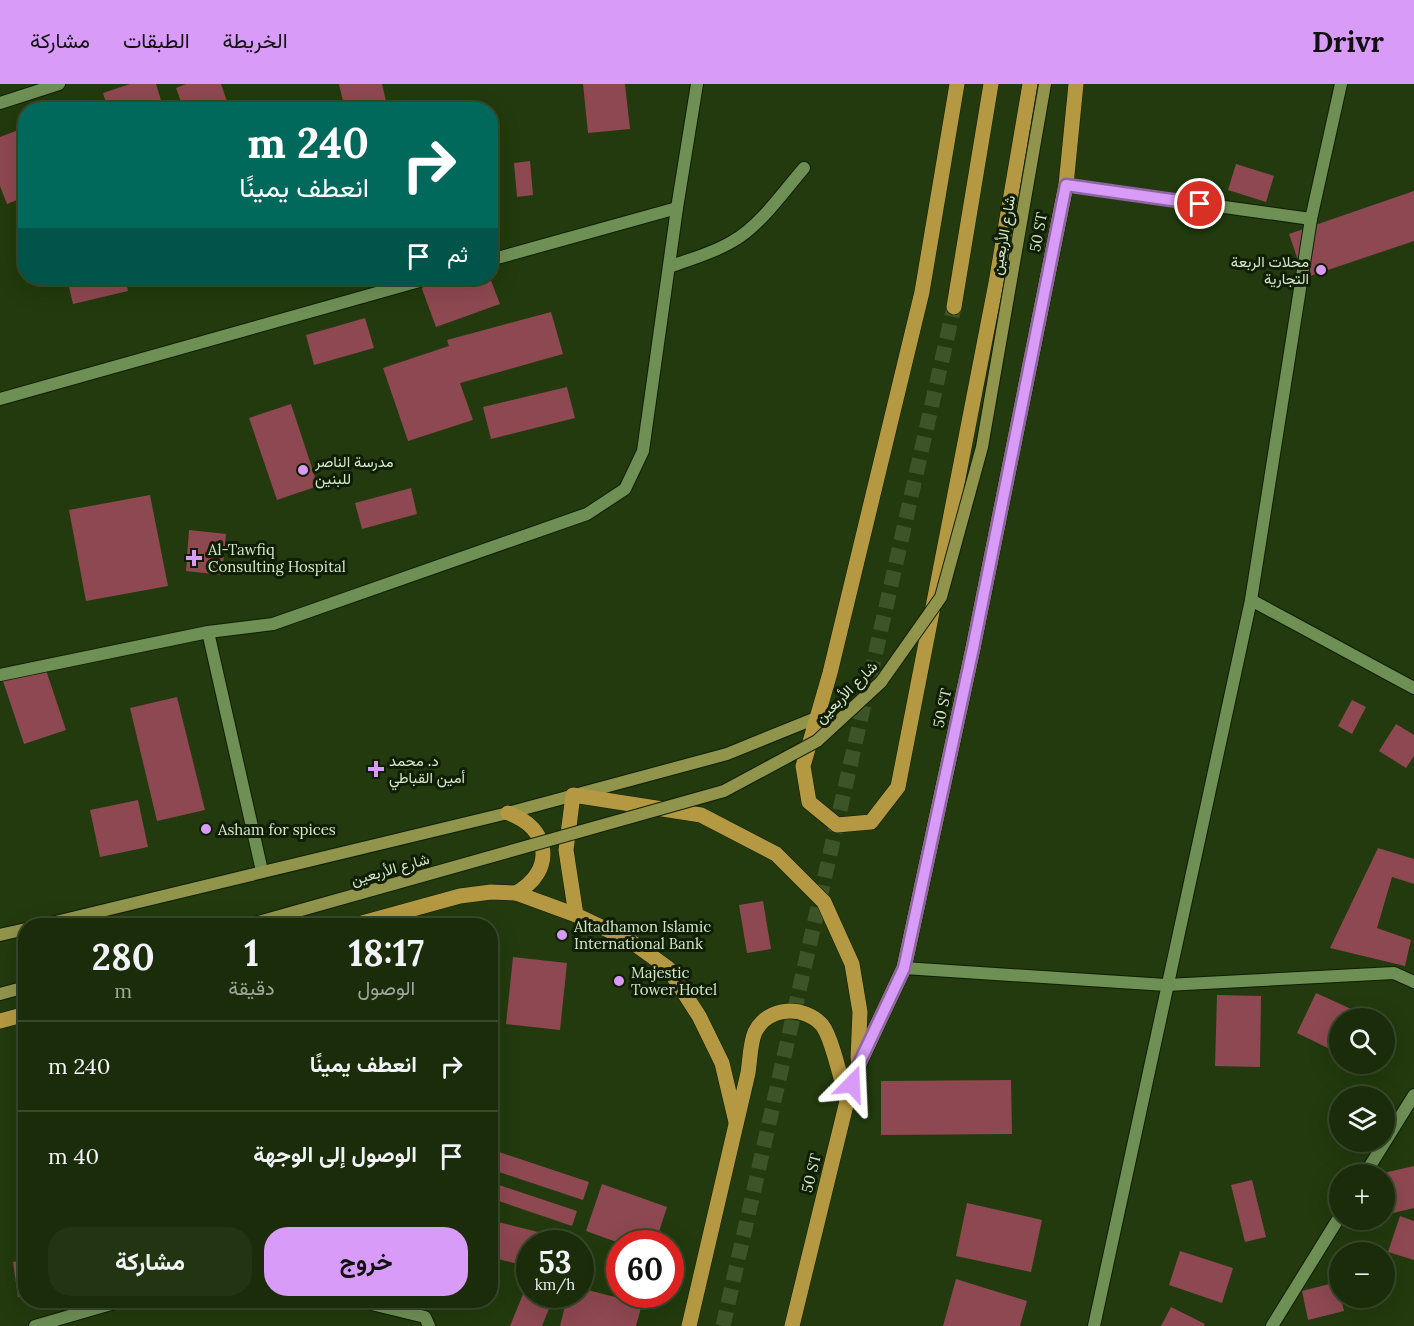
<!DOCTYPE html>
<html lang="ar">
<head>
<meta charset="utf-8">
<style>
  body { margin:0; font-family:Lora,Vazirmatn,serif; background:#233413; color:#f1f3f6; direction:rtl; height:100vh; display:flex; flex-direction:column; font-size:22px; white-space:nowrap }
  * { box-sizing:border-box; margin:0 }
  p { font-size:20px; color:#9fa79c }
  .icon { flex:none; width:33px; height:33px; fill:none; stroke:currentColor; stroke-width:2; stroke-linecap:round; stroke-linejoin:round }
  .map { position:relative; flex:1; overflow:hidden; direction:ltr }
  .details { position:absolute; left:18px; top:834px; width:480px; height:390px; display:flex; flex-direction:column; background:#1a2c0a; border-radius:24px; box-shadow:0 6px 24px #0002,0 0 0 2px #38482b; direction:rtl }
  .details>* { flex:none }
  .guide { position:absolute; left:18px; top:18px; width:480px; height:183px; border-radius:24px; box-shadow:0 6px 24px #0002,0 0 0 2px #38482b; direction:rtl; background:#00695c; color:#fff; overflow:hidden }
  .buttons { position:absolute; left:1329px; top:924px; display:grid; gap:12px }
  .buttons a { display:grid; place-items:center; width:66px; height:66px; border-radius:50%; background:#1a2c0a; box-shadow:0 6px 24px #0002,0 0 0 2px #38482b; font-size:30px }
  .speed { position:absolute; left:516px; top:1146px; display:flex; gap:12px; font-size:30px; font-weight:700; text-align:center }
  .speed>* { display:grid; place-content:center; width:78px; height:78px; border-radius:50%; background:#1a2c0a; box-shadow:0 6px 24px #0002,0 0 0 2px #38482b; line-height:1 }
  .speed small { font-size:15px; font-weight:400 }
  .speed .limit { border:9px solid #d22; background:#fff; color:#111 }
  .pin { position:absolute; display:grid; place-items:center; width:51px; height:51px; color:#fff; margin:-26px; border:3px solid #fff; border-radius:50%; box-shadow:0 2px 6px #0007 }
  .me { position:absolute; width:66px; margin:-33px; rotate:21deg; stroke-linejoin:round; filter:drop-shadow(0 0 4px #0008) }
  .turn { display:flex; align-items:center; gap:21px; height:126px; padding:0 30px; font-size:27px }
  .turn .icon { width:78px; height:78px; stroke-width:2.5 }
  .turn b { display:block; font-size:42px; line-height:51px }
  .then { display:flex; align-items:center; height:57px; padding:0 30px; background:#0003; gap:12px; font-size:22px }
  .eta { display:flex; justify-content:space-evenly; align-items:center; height:102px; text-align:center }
  .eta b { font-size:36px; font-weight:700; line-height:42px }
  .action { display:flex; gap:12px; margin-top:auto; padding:12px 30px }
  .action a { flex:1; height:69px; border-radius:24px; background:#d89bf8; color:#111; font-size:24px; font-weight:700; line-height:69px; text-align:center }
  .action a+a { background:#233413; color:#f1f3f6 }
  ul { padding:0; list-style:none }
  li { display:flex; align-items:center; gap:18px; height:90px; padding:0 30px; border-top:2px solid #38482b }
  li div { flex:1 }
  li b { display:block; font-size:22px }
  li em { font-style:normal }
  header { display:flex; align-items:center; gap:36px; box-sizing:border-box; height:84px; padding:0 30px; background:#d89bf8; color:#111 }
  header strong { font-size:28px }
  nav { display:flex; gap:33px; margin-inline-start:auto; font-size:21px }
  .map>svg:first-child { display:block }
  .building { fill:#8e4851 }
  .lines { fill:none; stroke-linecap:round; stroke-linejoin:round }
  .primary-tunnel { stroke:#3d5429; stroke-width:15; stroke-dasharray:15 8; stroke-linecap:butt }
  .service-casing { stroke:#0f1f02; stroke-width:14 }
  .minor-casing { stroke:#0f1f02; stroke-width:14 }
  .secondary-casing { stroke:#0f1f02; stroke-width:14 }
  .primary-casing { stroke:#0f1f02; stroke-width:16 }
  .service { stroke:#6e9055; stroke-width:12 }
  .minor { stroke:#6e9055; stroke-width:12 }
  .secondary { stroke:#91944b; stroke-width:12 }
  .primary { stroke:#b59942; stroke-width:15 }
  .secondary-bridge-casing { stroke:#0f1f02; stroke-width:14; stroke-linecap:butt }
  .secondary-bridge { stroke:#91944b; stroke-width:12 }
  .route-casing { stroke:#8c65a1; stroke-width:15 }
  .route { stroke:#d89bf8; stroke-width:10 }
  .poi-dot { fill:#d89bf8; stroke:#111e06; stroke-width:2 }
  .labels { text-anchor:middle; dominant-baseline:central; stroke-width:6; stroke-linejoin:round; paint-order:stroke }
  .street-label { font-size:15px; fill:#d4e7c8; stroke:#111e06 }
  .poi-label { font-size:15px; fill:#d4e7c8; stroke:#111e06; text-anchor:start }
</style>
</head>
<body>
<header>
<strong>Drivr</strong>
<nav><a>الخريطة</a><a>الطبقات</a><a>مشاركة</a></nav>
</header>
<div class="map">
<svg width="1414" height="1242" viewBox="0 0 1414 1242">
  <rect width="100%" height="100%" fill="#223a0d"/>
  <g class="building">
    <polygon points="130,0 156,0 164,26 108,26 103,9"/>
    <polygon points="186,0 221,0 230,26 184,26 176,4"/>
    <polygon points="339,0 382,0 386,17 345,26"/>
    <polygon points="583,0 625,0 630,45 588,49"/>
    <polygon points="26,43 26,112 7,120 0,102 0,53"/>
    <polygon points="530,77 533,111 517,113 514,79"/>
    <polygon points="1236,80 1274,92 1266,118 1228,106"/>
    <polygon points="1414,107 1414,157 1304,194 1289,150"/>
    <polygon points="67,194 125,194 128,207 73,220"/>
    <polygon points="418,194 490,194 500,220 436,243"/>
    <polygon points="551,228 563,270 460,299 473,336 408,357 383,284 449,262 447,256"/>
    <polygon points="365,234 374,264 314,281 306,251"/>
    <polygon points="567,303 575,334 491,355 483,323"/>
    <polygon points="291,320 318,402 277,416 249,334"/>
    <polygon points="411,404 417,430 362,445 355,419"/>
    <polygon points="150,411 168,502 86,517 69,426"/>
    <polygon points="189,446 226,450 222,491 186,487"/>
    <polygon points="45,583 66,646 24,660 3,597"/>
    <polygon points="177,613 205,726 157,737 130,624"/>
    <polygon points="1352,616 1366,623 1352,650 1338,642"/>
    <polygon points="1396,640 1414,651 1414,672 1406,684 1379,667"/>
    <polygon points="138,716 148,763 100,773 90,726"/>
    <polygon points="1378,764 1414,775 1414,800 1392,793 1377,844 1411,856 1405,882 1330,864"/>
    <polygon points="763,817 771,865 747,869 739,821"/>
    <polygon points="490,867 496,867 493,940 490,940"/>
    <polygon points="513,873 567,879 560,946 506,940"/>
    <polygon points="1316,909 1371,934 1340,934 1340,970 1297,949"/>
    <polygon points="1217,911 1261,912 1260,983 1215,982"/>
    <polygon points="1384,941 1393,945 1384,962"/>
    <polygon points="1011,996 1012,1050 881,1051 881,997"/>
    <polygon points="490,1065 589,1098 583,1116 490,1085"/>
    <polygon points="1414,1082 1414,1124 1389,1130 1384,1111 1384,1090 1379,1090"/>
    <polygon points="1252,1096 1266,1153 1245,1158 1231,1101"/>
    <polygon points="490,1098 577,1127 572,1142 490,1114"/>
    <polygon points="602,1100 667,1123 655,1160 622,1160 586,1147"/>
    <polygon points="967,1119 1042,1136 1031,1188 956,1172"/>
    <polygon points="1400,1132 1414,1137 1414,1176 1388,1168"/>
    <polygon points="490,1136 558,1153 556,1160 530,1160 530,1183 490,1173"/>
    <polygon points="1180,1167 1233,1184 1222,1219 1169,1201"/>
    <polygon points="26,1176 26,1211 18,1213 13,1178"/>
    <polygon points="956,1195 1027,1217 1020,1242 943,1242"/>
    <polygon points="1337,1198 1344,1227 1308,1236 1302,1207"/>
    <polygon points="526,1203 530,1205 530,1210 543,1210 553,1215 542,1242 510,1242"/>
    <polygon points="580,1204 642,1220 636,1242 560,1242 568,1210 580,1210"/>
    <polygon points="1171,1223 1205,1240 1204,1242 1161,1242"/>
  </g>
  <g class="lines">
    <polyline class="primary-tunnel" points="723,1242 954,223"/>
    <defs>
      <path id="service" d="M 669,183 C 690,175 714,169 733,157 C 760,142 784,107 804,84"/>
      <g id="minor">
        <polyline points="0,19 59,0"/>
        <polyline points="1066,101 1311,135"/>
        <polyline points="490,176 677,124"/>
        <polyline points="0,315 430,194"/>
        <polyline points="1251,516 1414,604"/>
        <polyline points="208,548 262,787"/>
        <polyline points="0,591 208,548 273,540 587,430 625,405 643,367 677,124 697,0"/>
        <polyline points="904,884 1166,901 1394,889 1414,898"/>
        <polyline points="1365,1090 1414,1011"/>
        <polyline points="355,1216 425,1233 429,1242"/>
        <polyline points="35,1242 125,1216"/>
        <polyline points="1094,1242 1251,516 1311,135 1341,0"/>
        <polyline points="1272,1242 1340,1132"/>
      </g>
      <g id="secondary">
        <polyline points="39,842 508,729 727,670 816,634 819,627"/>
        <polyline points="0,851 26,845"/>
        <polyline points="0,910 26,903"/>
      </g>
      <g id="primary">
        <polyline points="957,0 922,208 830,589 803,682 809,718 837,741 871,738 898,703 996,199 1030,0"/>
        <polyline points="954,223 991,0"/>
        <path d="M 508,729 C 550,743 556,787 516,809"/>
        <polyline points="576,831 566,766 573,711 701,731 776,770 824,818 852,880 860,928 858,974"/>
        <polyline points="351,842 460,812 491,808 516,809 576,831 629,856 668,884 699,932 722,979 736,1038"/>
        <polyline points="0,937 26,930"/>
        <path d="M 689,1242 L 748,989 C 750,977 750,959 755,948 C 768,922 804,921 822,941 C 832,953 842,1000 847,1017"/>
        <polyline points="792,1242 847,1017 857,984 904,884 973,564 1066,101 1076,0"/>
      </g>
    </defs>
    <use href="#service" class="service-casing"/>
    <use href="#minor" class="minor-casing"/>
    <use href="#secondary" class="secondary-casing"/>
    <use href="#primary" class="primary-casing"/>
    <use href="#service" class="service"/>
    <use href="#minor" class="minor"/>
    <use href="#secondary" class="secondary"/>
    <use href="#primary" class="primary"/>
    <defs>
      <polyline id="secondary-bridge" points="244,842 724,707 817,657 881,598 941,513 982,363 1045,0"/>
    </defs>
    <use href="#secondary-bridge" class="secondary-bridge-casing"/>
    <use href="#secondary-bridge" class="secondary-bridge"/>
  </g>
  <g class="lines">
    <defs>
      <polyline id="route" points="852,1000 857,984 904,884 973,564 1066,101 1200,120"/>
    </defs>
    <use href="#route" class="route-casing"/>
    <use href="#route" class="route"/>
  </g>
  <g class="poi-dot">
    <circle cx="1321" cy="186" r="6"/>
    <circle cx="303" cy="386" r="6"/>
    <path d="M191 465h6v6h6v6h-6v6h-6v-6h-6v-6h6z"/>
    <path d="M373 676h6v6h6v6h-6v6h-6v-6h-6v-6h6z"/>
    <circle cx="206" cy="745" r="6"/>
    <circle cx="562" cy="851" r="6"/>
    <circle cx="619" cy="897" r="6"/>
  </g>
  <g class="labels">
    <g class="street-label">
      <text transform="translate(1038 148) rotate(-79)">50 ST</text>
      <text transform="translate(1003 151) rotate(-80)">شارع الأربعين</text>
      <text transform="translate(846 608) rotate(-45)">شارع الأربعين</text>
      <text transform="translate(942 624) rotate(-78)">50 ST</text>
      <text transform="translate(390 785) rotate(-16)">شارع الأربعين</text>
      <text transform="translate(811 1089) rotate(-76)">50 ST</text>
    </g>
    <g class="poi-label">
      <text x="1309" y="177" text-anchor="end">محلات الربعة<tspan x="1309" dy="17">التجارية</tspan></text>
      <text x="315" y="377">مدرسة الناصر<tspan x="315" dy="17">للبنين</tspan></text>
      <text x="208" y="465">Al-Tawfiq<tspan x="208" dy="17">Consulting Hospital</tspan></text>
      <text x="389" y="676">د. محمد<tspan x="389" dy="17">أمين القباطي</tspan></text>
      <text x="218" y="745">Asham for spices</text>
      <text x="574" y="842">Altadhamon Islamic<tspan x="574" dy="17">International Bank</tspan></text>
      <text x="631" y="888">Majestic<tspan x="631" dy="17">Tower Hotel</tspan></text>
    </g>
  </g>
</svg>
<div class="buttons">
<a><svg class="icon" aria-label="search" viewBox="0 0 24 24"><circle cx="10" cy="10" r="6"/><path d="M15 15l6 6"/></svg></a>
<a><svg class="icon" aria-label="layers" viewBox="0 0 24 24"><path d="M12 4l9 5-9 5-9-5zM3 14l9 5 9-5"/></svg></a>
<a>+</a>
<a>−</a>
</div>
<div class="speed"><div>53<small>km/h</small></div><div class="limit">60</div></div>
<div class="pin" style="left:1200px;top:120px;background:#d93025"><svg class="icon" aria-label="arrive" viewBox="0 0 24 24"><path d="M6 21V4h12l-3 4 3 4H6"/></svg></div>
<svg class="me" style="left:852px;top:1000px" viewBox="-20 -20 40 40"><path d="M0-17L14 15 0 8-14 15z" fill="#d89bf8" stroke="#fff" stroke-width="4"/></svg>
<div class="guide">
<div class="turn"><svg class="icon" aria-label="right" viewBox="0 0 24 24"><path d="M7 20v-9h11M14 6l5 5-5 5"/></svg><div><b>240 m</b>انعطف يمينًا</div></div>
<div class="then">ثم<svg class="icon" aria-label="arrive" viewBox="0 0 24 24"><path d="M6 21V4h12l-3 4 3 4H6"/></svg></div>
</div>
<section class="details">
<div class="eta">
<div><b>18:17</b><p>الوصول</p></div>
<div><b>1</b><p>دقيقة</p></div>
<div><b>280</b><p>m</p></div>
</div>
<ul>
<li><svg class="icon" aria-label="right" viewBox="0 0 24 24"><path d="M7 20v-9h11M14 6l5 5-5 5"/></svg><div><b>انعطف يمينًا</b></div><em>240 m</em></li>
<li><svg class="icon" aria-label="arrive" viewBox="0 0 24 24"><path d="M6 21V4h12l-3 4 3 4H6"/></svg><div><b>الوصول إلى الوجهة</b></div><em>40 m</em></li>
</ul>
<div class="action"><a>خروج</a><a>مشاركة</a></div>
</section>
</div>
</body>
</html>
